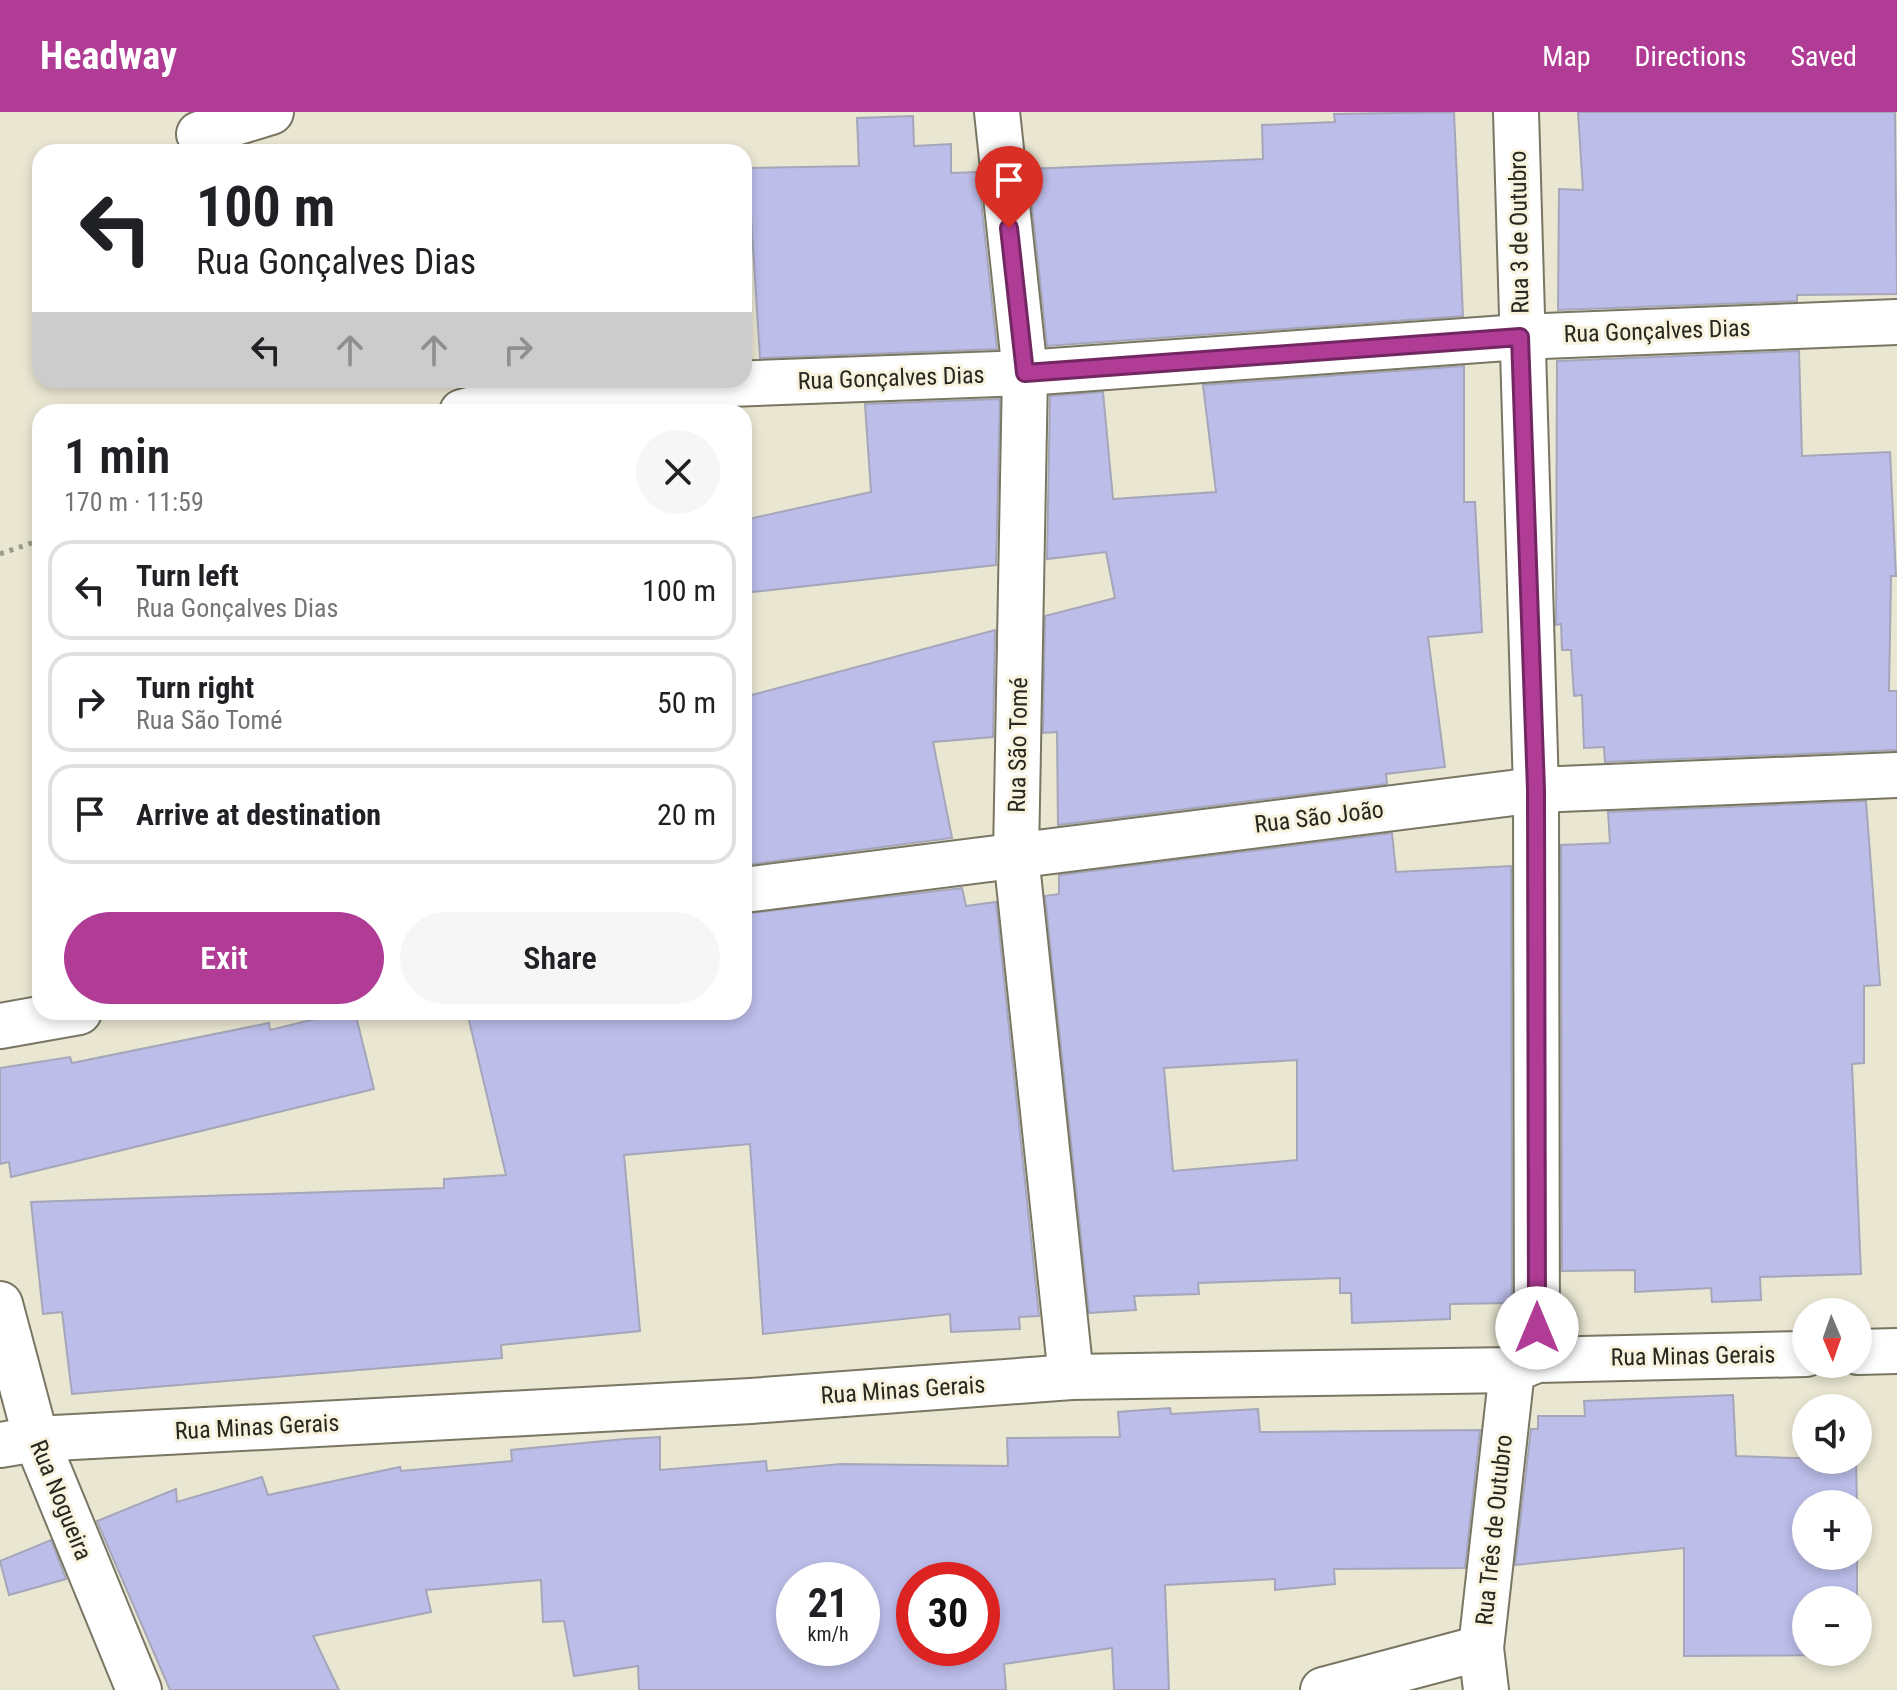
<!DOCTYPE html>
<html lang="en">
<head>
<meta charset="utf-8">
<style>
  body { margin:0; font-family:"Roboto Condensed",sans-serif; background:#f6f6f6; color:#202124; height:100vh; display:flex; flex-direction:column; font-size:30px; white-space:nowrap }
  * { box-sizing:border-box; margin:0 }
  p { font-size:26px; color:#757577 }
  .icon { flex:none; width:44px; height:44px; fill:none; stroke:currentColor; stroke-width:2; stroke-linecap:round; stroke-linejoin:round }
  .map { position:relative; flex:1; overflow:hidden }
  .details { position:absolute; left:32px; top:292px; width:720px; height:616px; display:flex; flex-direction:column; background:#fff; border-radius:24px; box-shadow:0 4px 12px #0003 }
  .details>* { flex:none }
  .banner { position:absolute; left:32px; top:32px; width:720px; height:244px; border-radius:24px; box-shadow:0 4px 12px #0003; background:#fff; color:#202124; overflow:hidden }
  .needle { width:52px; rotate:178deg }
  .buttons { position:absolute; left:1792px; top:1186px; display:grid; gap:16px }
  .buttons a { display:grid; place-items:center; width:80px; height:80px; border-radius:50%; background:#fff; box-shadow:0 4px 12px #0003; font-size:40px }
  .speed { position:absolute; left:776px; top:1450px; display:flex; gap:16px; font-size:40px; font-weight:700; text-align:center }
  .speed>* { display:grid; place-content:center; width:104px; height:104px; border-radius:50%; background:#fff; box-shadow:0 4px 12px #0003; line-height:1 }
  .speed small { font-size:20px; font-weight:400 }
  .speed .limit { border:12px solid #d22; background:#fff; color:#111 }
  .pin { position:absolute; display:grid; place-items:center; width:68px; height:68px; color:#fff; margin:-82px -34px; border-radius:50% 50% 50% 0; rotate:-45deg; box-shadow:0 0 8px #0007 }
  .pin .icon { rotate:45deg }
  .me { position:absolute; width:88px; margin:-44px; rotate:0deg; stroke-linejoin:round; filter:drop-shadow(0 0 6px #0008) }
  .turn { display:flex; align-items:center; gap:28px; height:168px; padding:0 32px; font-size:36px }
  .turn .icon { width:104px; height:104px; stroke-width:2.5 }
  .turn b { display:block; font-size:56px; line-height:68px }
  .lanes { display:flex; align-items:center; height:76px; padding:0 32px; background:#0003; justify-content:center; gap:40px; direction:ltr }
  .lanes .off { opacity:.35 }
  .round { display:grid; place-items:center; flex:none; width:84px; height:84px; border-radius:42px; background:#f6f6f6 }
  .headline { display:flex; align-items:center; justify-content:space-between; height:136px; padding:0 32px }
  h1 { font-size:48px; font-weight:600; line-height:60px }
  .action { display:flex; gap:16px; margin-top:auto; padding:16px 32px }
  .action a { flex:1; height:92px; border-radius:48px; background:#b03c96; color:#fff; font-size:32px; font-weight:600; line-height:92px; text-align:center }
  .action a+a { background:#f6f6f6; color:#202124 }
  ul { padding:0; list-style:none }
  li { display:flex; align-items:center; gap:24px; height:100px; margin:0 16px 12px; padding:0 16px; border:4px solid #e0e0e0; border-radius:24px }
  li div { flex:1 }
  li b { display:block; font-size:30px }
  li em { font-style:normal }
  header { display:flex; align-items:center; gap:48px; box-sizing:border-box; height:112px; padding:0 40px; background:#b03c96; color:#fff }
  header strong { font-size:38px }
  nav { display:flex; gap:44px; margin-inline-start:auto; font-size:28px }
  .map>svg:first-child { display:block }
  .building { fill:#bcbde9; stroke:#a5a6b9; stroke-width:2; fill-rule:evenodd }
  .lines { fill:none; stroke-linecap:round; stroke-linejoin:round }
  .minor-casing { stroke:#797663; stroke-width:48 }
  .path { stroke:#9c9a8b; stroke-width:5; stroke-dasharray:4 6; stroke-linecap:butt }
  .minor { stroke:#fff; stroke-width:44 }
  .route-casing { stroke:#722762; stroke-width:20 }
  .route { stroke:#b03c96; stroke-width:14 }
  .labels { text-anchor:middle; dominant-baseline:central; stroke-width:6; stroke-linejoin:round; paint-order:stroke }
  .street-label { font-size:24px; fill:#282720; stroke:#f7f3df }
</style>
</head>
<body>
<header>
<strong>Headway</strong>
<nav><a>Map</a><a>Directions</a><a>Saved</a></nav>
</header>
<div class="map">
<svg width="1897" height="1578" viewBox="0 0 1897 1578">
  <rect width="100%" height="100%" fill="#e9e6d2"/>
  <g class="building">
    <polygon points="1454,0 1463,204 1047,234 1028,57 1263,47 1262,13 1335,10 1334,2"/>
    <polygon points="1578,0 1895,0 1897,182 1797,183 1797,189 1558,198 1559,77 1583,78"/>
    <polygon points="913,4 914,34 951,32 951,61 978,60 997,237 760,246 748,56 859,54 857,6"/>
    <polygon points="1799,239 1802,344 1890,340 1896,464 1891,464 1889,579 1897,579 1897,638 1605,650 1604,635 1584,636 1582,583 1574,584 1571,538 1562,538 1561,512 1556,513 1557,249"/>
    <polygon points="1464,254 1464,390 1475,390 1482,520 1428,525 1445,655 1386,662 1387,672 1058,713 1057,620 1043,621 1045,504 1115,486 1106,440 1047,447 1050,284 1103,280 1113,387 1216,380 1203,273"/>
    <polygon points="1000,287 996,453 744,481 744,408 871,380 865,292"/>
    <polygon points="995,518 993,625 933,630 952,726 744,753 744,585"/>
    <polygon points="1866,689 1880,873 1864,874 1864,951 1852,952 1861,1162 1760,1165 1761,1188 1712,1190 1711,1176 1635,1180 1635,1158 1562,1159 1561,733 1610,731 1608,700"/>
    <path d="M 1392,721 L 1396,760 L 1511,754 L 1512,1191 L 1450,1192 L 1450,1207 L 1352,1211 L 1351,1181 L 1340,1181 L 1340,1166 L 1198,1171 L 1199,1182 L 1134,1184 L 1136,1198 L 1089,1201 L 1045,784 L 1059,782 L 1059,763 ZM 1297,948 L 1297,1048 L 1173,1059 L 1164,956 Z"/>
    <polygon points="962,776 966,794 996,790 1039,1204 1019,1205 1020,1217 951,1220 950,1202 763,1222 750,1032 624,1043 640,1219 501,1233 502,1246 72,1282 62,1200 43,1202 31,1090 444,1076 444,1067 506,1063 467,900 744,900 744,802"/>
    <polygon points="344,900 355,900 374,977 11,1065 9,1050 0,1052 0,956 70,945 72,951 269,911 270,918"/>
    <polygon points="1733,1283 1736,1344 1856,1348 1857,1392 1806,1392 1806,1444 1857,1444 1857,1488 1806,1488 1806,1540 1857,1540 1857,1543 1684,1544 1684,1436 1515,1453 1531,1317 1538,1317 1538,1304 1585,1304 1584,1289"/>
    <path d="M 1170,1296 L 1171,1302 L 1258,1297 L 1260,1320 L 1480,1318 L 1465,1456 L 1334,1457 L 1335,1472 L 1275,1478 L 1275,1467 L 1165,1473 L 1169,1578 L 1114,1578 L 1112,1536 L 1004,1552 L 1006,1578 L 639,1578 L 638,1554 L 574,1564 L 564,1509 L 543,1510 L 541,1468 L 426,1478 L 431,1500 L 313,1524 L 339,1578 L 170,1578 L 97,1409 L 176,1377 L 177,1390 L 262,1365 L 268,1383 L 400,1355 L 401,1359 L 512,1349 L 511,1338 L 625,1327 L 660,1325 L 660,1358 L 766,1349 L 767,1359 L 841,1352 L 1008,1354 L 1007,1326 L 1120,1325 L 1118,1300 ZM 794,1468 L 862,1468 L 862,1536 L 794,1536 ZM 914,1468 L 982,1468 L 982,1536 L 914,1536 Z"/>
    <polygon points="51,1428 66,1467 9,1483 0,1449"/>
  </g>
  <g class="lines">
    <defs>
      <g id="minor">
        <polyline points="997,0 1025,261 1016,743 1071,1265"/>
        <polyline points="1516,0 1536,678 1537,1248"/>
        <polyline points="199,22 271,0"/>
        <polyline points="462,300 540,279 1025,261 1520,225 1897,210"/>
        <polyline points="744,778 1536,678 1897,663"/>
        <polyline points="0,914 79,900"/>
        <polyline points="0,1192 36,1327 139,1578"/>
        <polyline points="1858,1240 1897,1239"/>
        <polyline points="0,1333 36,1327 751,1289 1071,1265 1512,1258 1537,1248 1806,1242"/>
        <polyline points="1323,1578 1481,1536"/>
        <polyline points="1486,1578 1481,1536 1512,1258"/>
      </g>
    </defs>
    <use href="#minor" class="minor-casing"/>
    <polyline class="path" points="0,442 40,428"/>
    <use href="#minor" class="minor"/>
  </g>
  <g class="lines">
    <defs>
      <polyline id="route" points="1009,116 1025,261 1520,225 1536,678 1537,1216"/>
    </defs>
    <use href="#route" class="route-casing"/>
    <use href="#route" class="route"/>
  </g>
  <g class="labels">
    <g class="street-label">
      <text transform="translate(1519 120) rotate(-91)">Rua 3 de Outubro</text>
      <text transform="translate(1657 219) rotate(-2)">Rua Gonçalves Dias</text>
      <text transform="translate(891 266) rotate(-2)">Rua Gonçalves Dias</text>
      <text transform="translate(1018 633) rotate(-89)">Rua São Tomé</text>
      <text transform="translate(1319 705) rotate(-7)">Rua São João</text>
      <text transform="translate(1693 1244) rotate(-1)">Rua Minas Gerais</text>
      <text transform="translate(903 1278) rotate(-4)">Rua Minas Gerais</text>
      <text transform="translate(257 1315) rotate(-3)">Rua Minas Gerais</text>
      <text transform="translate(61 1388) rotate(68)">Rua Nogueira</text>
      <text transform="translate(1494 1418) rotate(-84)">Rua Três de Outubro</text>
    </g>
  </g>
</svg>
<div class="buttons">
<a><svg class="needle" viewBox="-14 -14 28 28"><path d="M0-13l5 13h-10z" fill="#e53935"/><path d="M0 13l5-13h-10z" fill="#757577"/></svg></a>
<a><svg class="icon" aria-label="sound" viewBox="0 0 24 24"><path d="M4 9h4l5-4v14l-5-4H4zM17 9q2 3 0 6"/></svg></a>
<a>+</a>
<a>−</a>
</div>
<div class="speed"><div>21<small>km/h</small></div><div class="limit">30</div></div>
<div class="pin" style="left:1009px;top:116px;background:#d93025"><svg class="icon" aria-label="arrive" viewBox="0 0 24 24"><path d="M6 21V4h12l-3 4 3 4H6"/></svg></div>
<svg class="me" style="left:1537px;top:1216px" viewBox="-20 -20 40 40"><circle r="19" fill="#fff"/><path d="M0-13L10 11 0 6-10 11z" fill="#b03c96"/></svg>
<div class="banner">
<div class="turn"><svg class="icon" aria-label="left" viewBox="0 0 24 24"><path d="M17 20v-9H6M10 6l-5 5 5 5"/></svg><div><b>100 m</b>Rua Gonçalves Dias</div></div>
<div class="lanes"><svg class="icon" aria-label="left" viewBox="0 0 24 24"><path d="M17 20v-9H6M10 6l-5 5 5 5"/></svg><svg class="icon off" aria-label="ahead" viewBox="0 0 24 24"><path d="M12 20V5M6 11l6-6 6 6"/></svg><svg class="icon off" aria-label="ahead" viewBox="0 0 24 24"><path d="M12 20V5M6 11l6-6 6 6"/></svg><svg class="icon off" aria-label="right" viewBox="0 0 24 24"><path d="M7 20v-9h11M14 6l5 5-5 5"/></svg></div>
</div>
<section class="details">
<div class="headline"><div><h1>1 min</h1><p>170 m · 11:59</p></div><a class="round"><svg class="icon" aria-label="close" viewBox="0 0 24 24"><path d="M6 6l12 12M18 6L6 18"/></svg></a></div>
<ul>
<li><svg class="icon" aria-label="left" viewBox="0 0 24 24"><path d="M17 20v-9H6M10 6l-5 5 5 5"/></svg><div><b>Turn left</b><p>Rua Gonçalves Dias</p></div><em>100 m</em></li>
<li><svg class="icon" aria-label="right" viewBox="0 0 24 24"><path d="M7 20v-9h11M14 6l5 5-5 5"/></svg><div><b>Turn right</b><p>Rua São Tomé</p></div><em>50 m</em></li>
<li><svg class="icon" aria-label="arrive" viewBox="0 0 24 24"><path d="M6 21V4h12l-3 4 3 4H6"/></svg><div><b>Arrive at destination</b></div><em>20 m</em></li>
</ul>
<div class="action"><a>Exit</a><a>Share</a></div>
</section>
</div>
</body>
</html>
